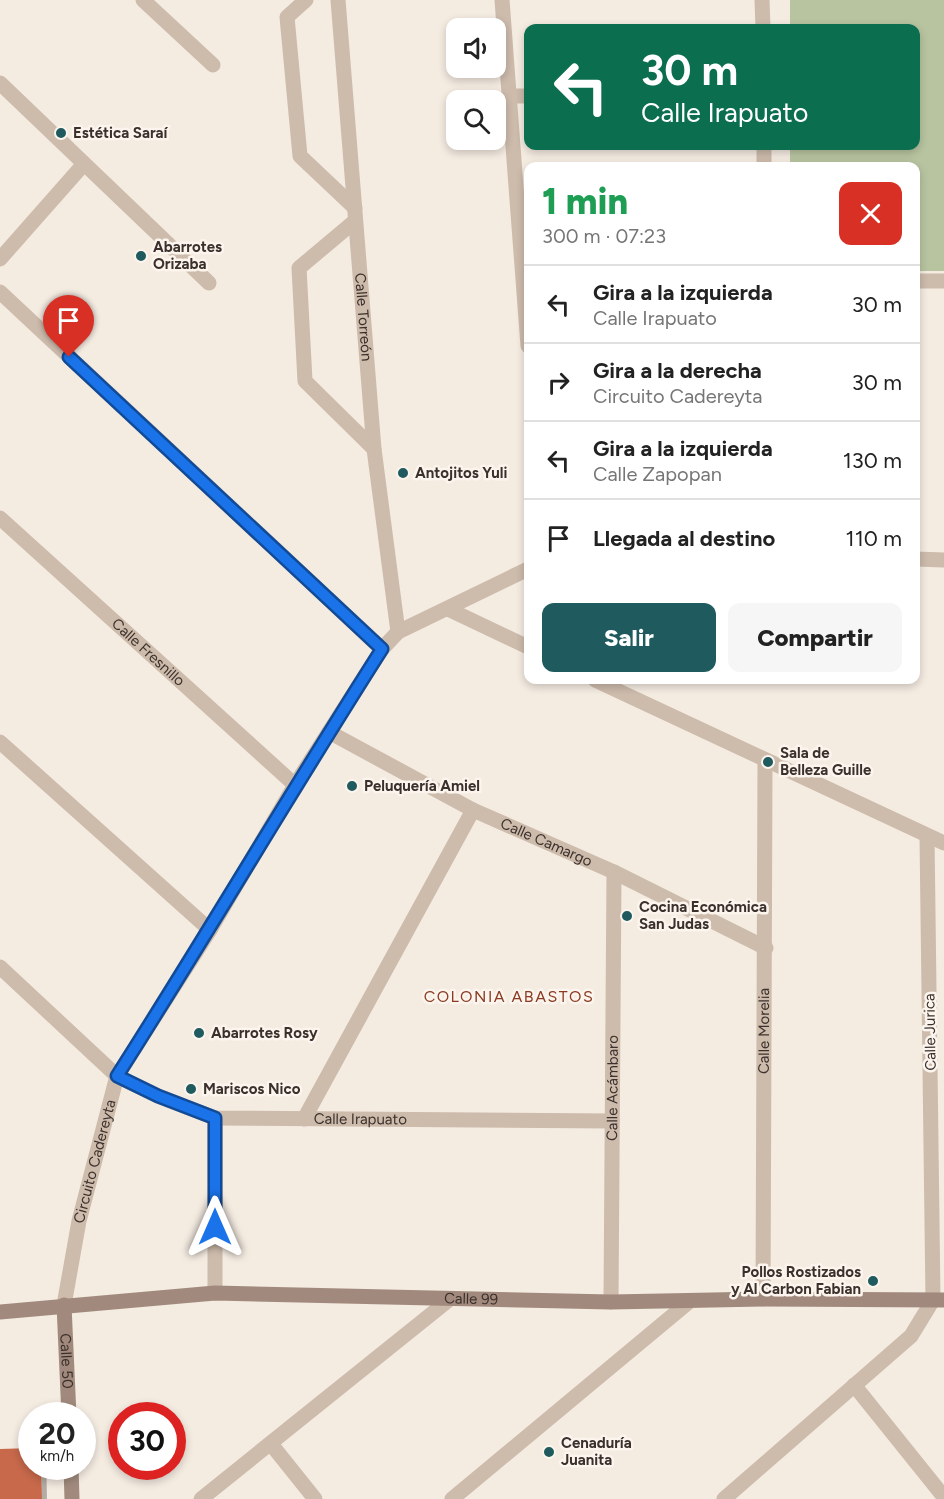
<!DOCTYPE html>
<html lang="es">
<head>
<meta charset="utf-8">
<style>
  body { margin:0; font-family:Figtree,sans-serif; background:#f6f6f6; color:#222; height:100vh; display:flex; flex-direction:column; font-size:22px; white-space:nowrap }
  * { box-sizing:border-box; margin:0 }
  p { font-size:20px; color:#767676 }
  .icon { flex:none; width:33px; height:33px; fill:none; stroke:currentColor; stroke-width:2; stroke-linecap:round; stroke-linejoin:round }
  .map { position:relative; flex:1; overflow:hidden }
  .side { position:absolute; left:524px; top:162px; width:396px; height:522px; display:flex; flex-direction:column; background:#fff; border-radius:12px; box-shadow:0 3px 9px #0003 }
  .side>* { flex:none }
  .guide { position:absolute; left:524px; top:24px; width:396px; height:126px; border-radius:12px; box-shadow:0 3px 9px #0003; background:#0b6e4f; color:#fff; overflow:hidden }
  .buttons { position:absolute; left:446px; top:18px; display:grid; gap:12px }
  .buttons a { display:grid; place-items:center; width:60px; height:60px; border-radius:12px; background:#fff; box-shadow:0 3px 9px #0003; font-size:30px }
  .speed { position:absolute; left:18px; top:1402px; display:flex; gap:12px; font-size:30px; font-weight:700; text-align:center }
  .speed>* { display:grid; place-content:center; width:78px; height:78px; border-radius:50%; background:#fff; box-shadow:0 3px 9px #0003; line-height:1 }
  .speed small { font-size:15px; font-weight:400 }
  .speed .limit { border:9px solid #d22; background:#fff; color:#111 }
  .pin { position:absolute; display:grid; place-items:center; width:51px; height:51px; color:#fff; margin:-62px -26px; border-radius:50% 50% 50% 0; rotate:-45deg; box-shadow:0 0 6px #0007 }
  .pin .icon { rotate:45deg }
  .me { position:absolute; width:66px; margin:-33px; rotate:0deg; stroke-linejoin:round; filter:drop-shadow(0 0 4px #0008) }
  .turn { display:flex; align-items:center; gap:21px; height:126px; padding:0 18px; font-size:27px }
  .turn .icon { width:78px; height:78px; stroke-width:2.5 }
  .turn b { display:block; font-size:42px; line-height:51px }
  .round { display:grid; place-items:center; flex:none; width:63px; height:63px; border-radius:12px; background:#f6f6f6 }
  .headline { display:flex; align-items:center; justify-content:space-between; height:102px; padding:0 18px }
  h1 { font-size:36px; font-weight:800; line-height:45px; color:#1e9e55 }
  .primary-button { display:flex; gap:12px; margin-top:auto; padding:12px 18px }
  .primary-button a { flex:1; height:69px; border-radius:12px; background:#1f5a5e; color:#fff; font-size:24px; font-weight:800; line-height:69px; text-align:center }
  .primary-button a+a { background:#f6f6f6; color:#222 }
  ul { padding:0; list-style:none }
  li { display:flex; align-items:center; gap:18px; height:78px; padding:0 18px; border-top:2px solid #e0e0e0 }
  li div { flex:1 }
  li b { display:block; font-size:22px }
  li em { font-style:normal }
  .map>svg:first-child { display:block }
  .green { fill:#b8c4a0 }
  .building { fill:#c8694b; filter:url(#shadow) }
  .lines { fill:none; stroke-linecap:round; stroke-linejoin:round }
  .street { stroke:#cdbbac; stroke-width:15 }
  .secondary { stroke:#a18a7d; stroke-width:15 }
  .route-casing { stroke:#114b97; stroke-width:15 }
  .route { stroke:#1a73e8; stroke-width:10 }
  .poi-dot { fill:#1f5a5e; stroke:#fbf5ee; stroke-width:2 }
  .labels { text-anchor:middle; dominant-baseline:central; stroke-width:5; stroke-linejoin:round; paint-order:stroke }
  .poi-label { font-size:15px; font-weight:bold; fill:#3b302b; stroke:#fbf5ee; text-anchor:start }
  .street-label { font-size:15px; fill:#3b302b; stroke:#fbf5ee }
  .neighbourhood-label { font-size:16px; letter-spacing:1.5px; fill:#8c3b22; stroke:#fbf5ee }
</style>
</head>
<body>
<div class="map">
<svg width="944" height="1499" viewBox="0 0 944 1499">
  <defs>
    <filter id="shadow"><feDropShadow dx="5.5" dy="5.5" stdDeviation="0" flood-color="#0004"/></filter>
  </defs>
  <rect width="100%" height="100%" fill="#f4ebe1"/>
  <polygon class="green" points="790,0 944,0 944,271 915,271 915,166 790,166 790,146 915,146 915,28 790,28"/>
  <polygon class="building" points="32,1448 32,1467 41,1467 42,1499 0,1499 0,1449"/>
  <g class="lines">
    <g class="street">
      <polyline points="143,0 213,65"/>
      <polyline points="306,0 287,17 300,156 355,208"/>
      <path id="s1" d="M 338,0 L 374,449 L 398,632"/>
      <polyline points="502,0 528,346"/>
      <polyline points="762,0 763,28"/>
      <polyline points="0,83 209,283"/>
      <polyline points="508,96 528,96"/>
      <polyline points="764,146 764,166"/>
      <polyline points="355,221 299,268 305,381 374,449"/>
      <polyline points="0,259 83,165"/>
      <polyline points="915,281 944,281"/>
      <polyline points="0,292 382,649"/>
      <path id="s2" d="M 0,518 L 295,785"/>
      <polyline points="915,559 944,560"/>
      <polyline points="448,609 528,647"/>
      <polyline points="595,680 944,843"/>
      <path id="s3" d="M 329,732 L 473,810 L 614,872 L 766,948"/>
      <polyline points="0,742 210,930"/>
      <path id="s4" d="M 0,967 L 117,1076 L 158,1096 L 215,1118 L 612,1121"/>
      <polyline points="215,1118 215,1293"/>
      <polyline points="304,1119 473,810"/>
      <path id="s5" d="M 763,1299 L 765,761"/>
      <path id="s6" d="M 611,1302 L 614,872"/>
      <path id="s7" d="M 64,1305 L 79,1221 L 117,1076 L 210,930 L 295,785 L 382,649 L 398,632 L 528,569"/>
      <polyline points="854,1385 944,1497"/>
      <polyline points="271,1444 315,1499"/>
      <polyline points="201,1499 450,1299"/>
      <polyline points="452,1499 690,1301"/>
      <polyline points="724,1499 911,1336 933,1300 927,836"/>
    </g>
    <g class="secondary">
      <path id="s8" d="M 64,1305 L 69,1416"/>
      <path id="s9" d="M 0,1312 L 215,1293 L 611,1302 L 763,1299 L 944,1300"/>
      <polyline points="71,1467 72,1499"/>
    </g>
  </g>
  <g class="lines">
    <defs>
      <path id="route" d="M 69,357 L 382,649 C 292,790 207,935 117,1076 L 158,1096 L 215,1118 L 215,1227"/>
    </defs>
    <use href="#route" class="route-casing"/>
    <use href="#route" class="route"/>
  </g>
  <g class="poi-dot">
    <circle cx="61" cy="133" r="6"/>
    <circle cx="141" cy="256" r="6"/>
    <circle cx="403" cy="473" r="6"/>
    <circle cx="768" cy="762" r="6"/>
    <circle cx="352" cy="786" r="6"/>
    <circle cx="627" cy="916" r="6"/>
    <circle cx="199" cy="1033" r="6"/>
    <circle cx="191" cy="1089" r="6"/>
    <circle cx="873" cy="1281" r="6"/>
    <circle cx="549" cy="1452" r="6"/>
  </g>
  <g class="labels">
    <g class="poi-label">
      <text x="73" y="133">Estética Saraí</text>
      <text x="153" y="247">Abarrotes<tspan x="153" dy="17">Orizaba</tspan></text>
      <text x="415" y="473">Antojitos Yuli</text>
      <text x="780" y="753">Sala de<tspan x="780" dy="17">Belleza Guille</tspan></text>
      <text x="364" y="786">Peluquería Amiel</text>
      <text x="639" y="907">Cocina Económica<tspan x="639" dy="17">San Judas</tspan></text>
      <text x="211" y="1033">Abarrotes Rosy</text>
      <text x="203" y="1089">Mariscos Nico</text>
      <text x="861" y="1272" text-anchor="end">Pollos Rostizados<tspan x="861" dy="17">y Al Carbon Fabian</tspan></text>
      <text x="561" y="1443">Cenaduría<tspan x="561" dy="17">Juanita</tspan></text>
    </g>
    <g class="street-label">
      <text stroke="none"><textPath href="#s1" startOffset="318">Calle Torreón</textPath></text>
      <text stroke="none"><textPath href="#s2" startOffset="200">Calle Fresnillo</textPath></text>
      <text stroke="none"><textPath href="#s3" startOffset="244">Calle Camargo</textPath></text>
      <text stroke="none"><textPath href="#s5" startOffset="268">Calle Morelia</textPath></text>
      <text transform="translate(930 1032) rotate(-91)">Calle Jurica</text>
      <text stroke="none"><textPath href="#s6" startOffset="214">Calle Acámbaro</textPath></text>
      <text stroke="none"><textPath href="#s4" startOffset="412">Calle Irapuato</textPath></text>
      <text stroke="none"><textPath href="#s7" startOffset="147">Circuito Cadereyta</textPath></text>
      <text stroke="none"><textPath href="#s9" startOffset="472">Calle 99</textPath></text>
      <text stroke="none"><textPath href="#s8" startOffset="56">Calle 50</textPath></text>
    </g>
    <g class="neighbourhood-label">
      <text x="509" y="996">COLONIA ABASTOS</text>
    </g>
  </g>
</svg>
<div class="buttons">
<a><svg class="icon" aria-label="sound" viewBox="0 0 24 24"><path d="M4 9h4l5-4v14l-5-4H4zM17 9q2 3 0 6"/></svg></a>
<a><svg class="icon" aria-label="search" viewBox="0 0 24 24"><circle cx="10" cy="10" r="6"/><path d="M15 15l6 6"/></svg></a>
</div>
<div class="speed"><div>20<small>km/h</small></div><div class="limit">30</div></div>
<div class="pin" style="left:69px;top:357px;background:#d93025"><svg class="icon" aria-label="arrive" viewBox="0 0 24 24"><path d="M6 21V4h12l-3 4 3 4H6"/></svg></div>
<svg class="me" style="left:215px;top:1227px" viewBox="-20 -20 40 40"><path d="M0-17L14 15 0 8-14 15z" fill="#1a73e8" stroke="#fff" stroke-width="4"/></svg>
<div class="guide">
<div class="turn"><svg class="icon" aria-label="left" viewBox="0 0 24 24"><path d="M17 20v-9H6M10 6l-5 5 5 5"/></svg><div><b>30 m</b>Calle Irapuato</div></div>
</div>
<section class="side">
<div class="headline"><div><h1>1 min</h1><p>300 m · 07:23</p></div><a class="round" style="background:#d93025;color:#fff"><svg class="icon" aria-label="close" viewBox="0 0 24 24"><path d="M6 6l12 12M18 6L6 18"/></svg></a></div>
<ul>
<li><svg class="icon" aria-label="left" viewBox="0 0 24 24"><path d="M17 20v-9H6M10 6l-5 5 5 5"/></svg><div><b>Gira a la izquierda</b><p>Calle Irapuato</p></div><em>30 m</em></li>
<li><svg class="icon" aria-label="right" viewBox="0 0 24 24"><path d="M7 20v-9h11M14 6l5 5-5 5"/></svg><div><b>Gira a la derecha</b><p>Circuito Cadereyta</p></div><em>30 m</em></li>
<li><svg class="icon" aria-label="left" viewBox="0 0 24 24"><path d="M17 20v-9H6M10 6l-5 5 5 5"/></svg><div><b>Gira a la izquierda</b><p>Calle Zapopan</p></div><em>130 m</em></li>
<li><svg class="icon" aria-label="arrive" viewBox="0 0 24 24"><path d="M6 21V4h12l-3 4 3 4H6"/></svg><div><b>Llegada al destino</b></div><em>110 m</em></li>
</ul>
<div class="primary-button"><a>Salir</a><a>Compartir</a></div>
</section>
</div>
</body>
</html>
